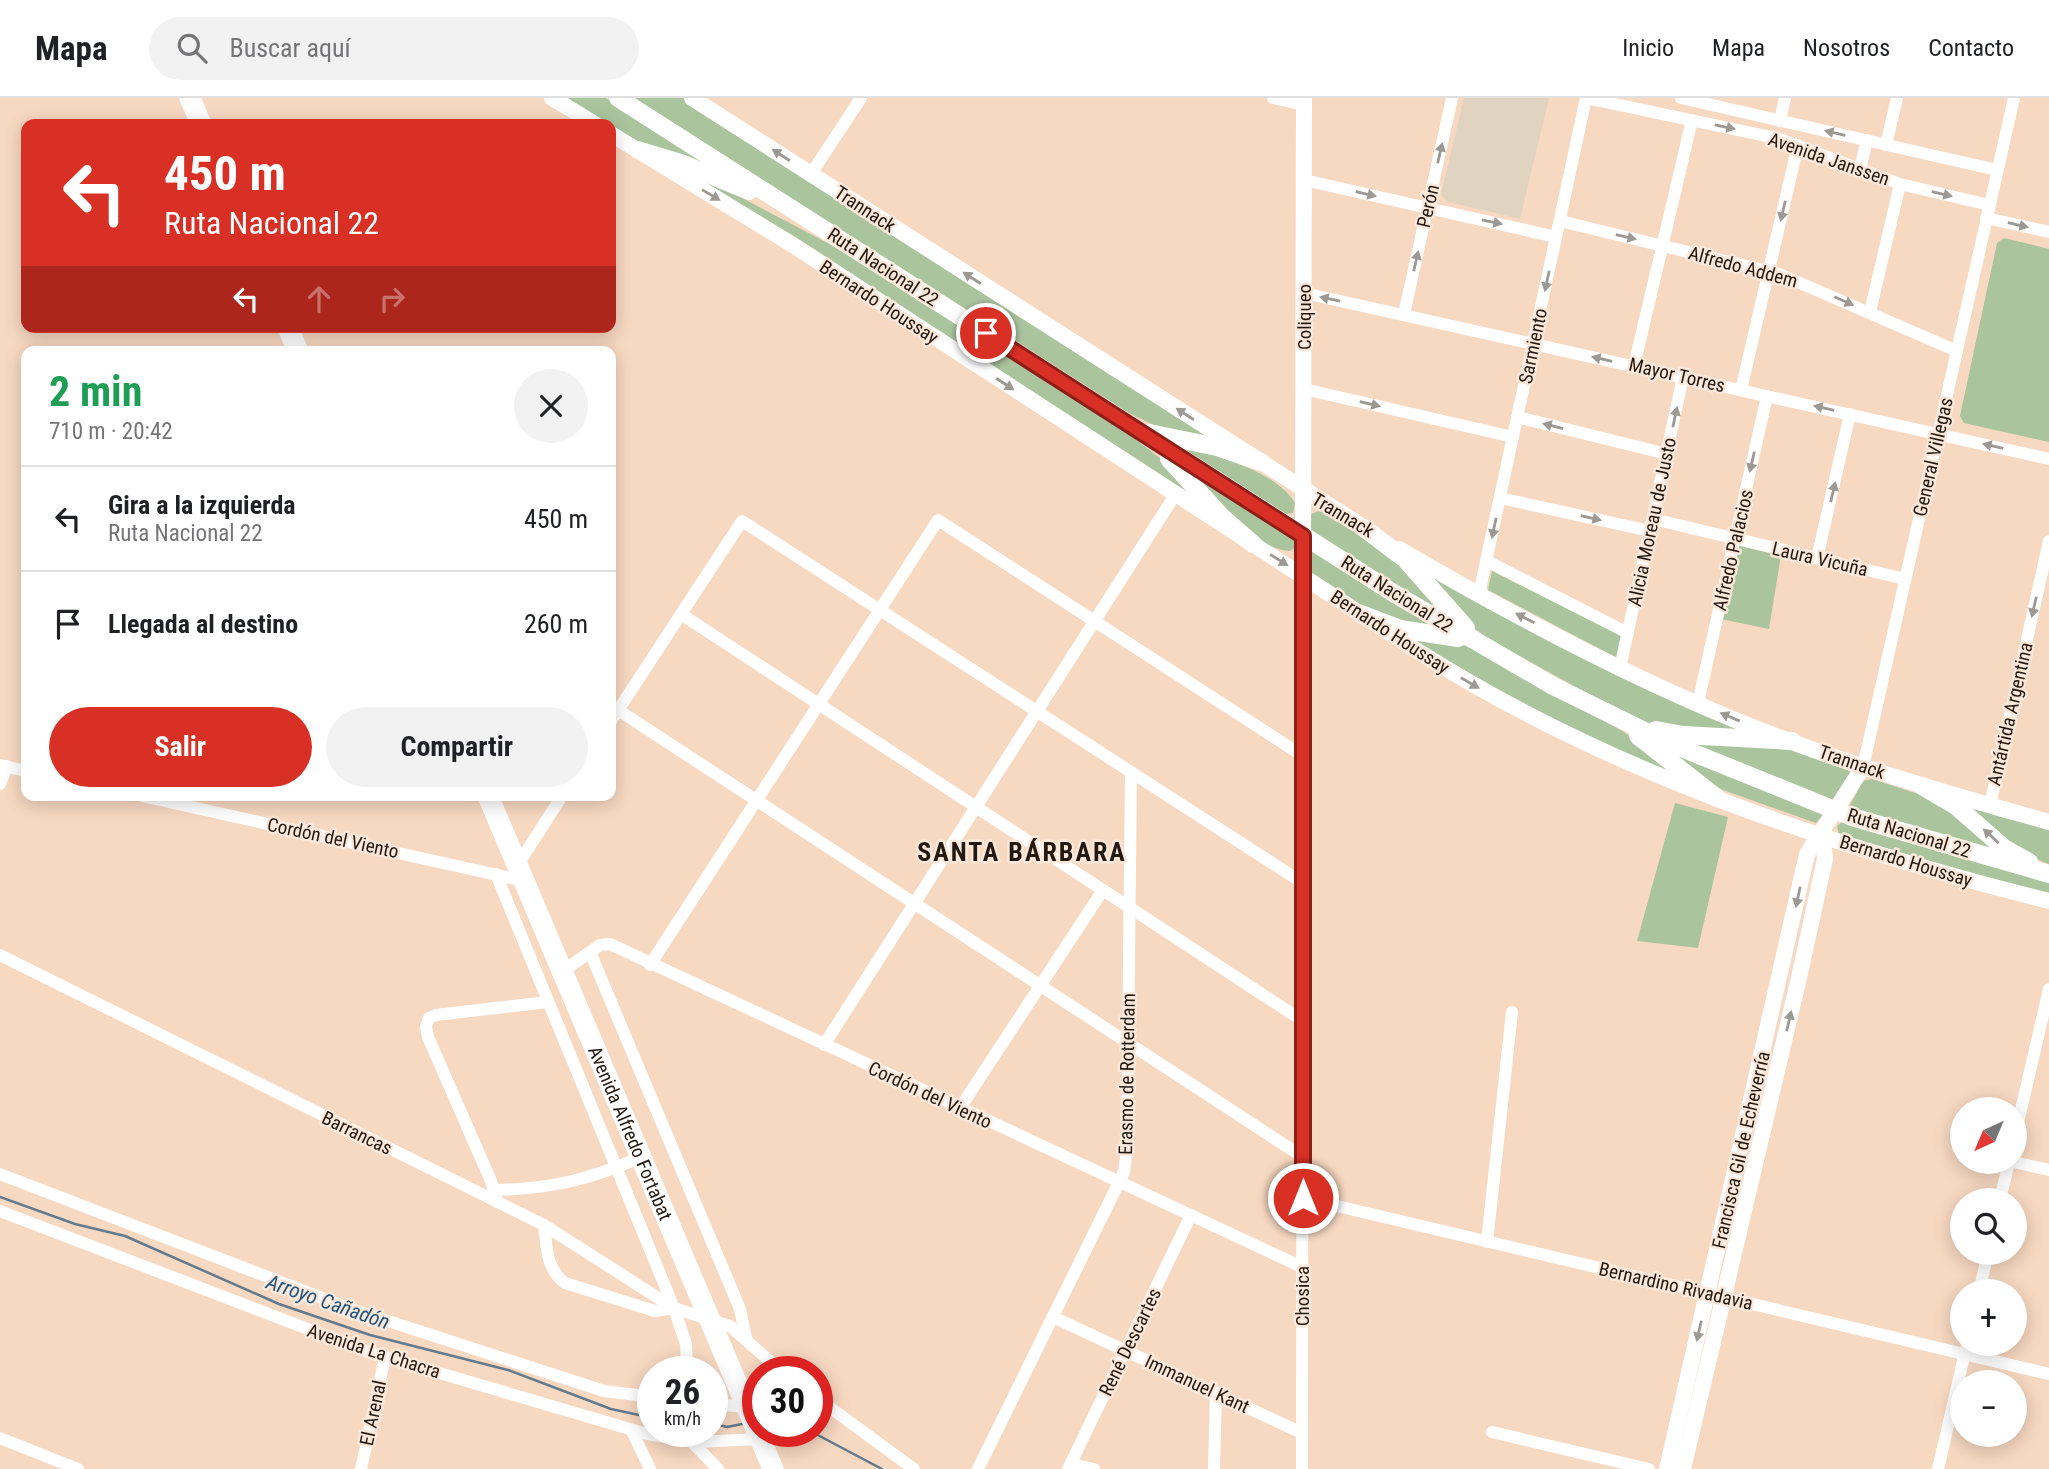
<!DOCTYPE html>
<html lang="es">
<head>
<meta charset="utf-8">
<style>
  body { margin:0; font-family:"Roboto Condensed",sans-serif; background:#f2f2f2; color:#202124; height:100vh; display:flex; flex-direction:column; font-size:26px; white-space:nowrap }
  * { box-sizing:border-box; margin:0 }
  p { font-size:23px; color:#757577 }
  .icon { flex:none; width:38px; height:38px; fill:none; stroke:currentColor; stroke-width:2; stroke-linecap:round; stroke-linejoin:round }
  .map { position:relative; flex:1; overflow:hidden }
  .side { position:absolute; left:21px; top:248px; width:595px; height:455px; display:flex; flex-direction:column; background:#fff; border-radius:14px; box-shadow:0 4px 18px #0003 }
  .side>* { flex:none }
  .top-card { position:absolute; left:21px; top:21px; width:595px; height:214px; border-radius:14px; box-shadow:0 4px 18px #0003; background:#d93025; color:#fff; overflow:hidden }
  .needle { width:46px; rotate:224deg }
  .tools { position:absolute; left:1950px; top:999px; display:grid; gap:14px }
  .tools a { display:grid; place-items:center; width:77px; height:77px; border-radius:50%; background:#fff; box-shadow:0 4px 18px #0003; font-size:35px }
  .speed { position:absolute; left:637px; top:1258px; display:flex; gap:14px; font-size:35px; font-weight:700; text-align:center }
  .speed>* { display:grid; place-content:center; width:91px; height:91px; border-radius:50%; background:#fff; box-shadow:0 4px 18px #0003; line-height:1 }
  .speed small { font-size:18px; font-weight:400 }
  .speed .limit { border:10px solid #d22; background:#fff; color:#111 }
  .pin { position:absolute; display:grid; place-items:center; width:60px; height:60px; color:#fff; margin:-30px; border:4px solid #fff; border-radius:50%; box-shadow:0 2px 7px #0007 }
  .me { position:absolute; width:77px; margin:-38px; rotate:0deg; stroke-linejoin:round; filter:drop-shadow(0 0 5px #0008) }
  .turn { display:flex; align-items:center; gap:24px; height:147px; padding:0 28px; font-size:32px }
  .turn .icon { width:91px; height:91px; stroke-width:2.5 }
  .turn b { display:block; font-size:49px; line-height:60px }
  .lanes { display:flex; align-items:center; height:66px; padding:0 28px; background:#0003; justify-content:center; gap:35px; direction:ltr }
  .lanes .off { opacity:.35 }
  .round { display:grid; place-items:center; flex:none; width:74px; height:74px; border-radius:37px; background:#f2f2f2 }
  .overview { display:flex; align-items:center; justify-content:space-between; height:119px; padding:0 28px }
  h1 { font-size:42px; font-weight:700; line-height:52px; color:#1e9e55 }
  .action { display:flex; gap:14px; margin-top:auto; padding:14px 28px }
  .action a { flex:1; height:80px; border-radius:42px; background:#d93025; color:#fff; font-size:28px; font-weight:700; line-height:80px; text-align:center }
  .action a+a { background:#f2f2f2; color:#202124 }
  ul { padding:0; list-style:none }
  li { display:flex; align-items:center; gap:21px; height:105px; padding:0 28px; border-top:2px solid #e0e0e0 }
  li div { flex:1 }
  li b { display:block; font-size:26px }
  li em { font-style:normal }
  header { display:flex; align-items:center; gap:42px; box-sizing:border-box; height:98px; padding:0 35px; background:#fff; border-bottom:2px solid #e0e0e0 }
  header strong { font-size:33px }
  nav { display:flex; gap:38px; margin-inline-start:auto; font-size:24px }
  .search { width:490px; height:63px; background:#f2f2f2; display:flex; align-items:center; gap:18px; box-sizing:border-box; padding:0 24px; border-radius:38px; color:#757577; font-size:26px }
  .map>svg:first-child { display:block }
  .education { fill:#e0d3c0 }
  .green { fill:#aac49e }
  .lines { fill:none; stroke-linecap:round; stroke-linejoin:round }
  .stream { stroke:#647a8d; stroke-width:2.5 }
  .street { stroke:#fff; stroke-width:12 }
  .secondary { stroke:#fff; stroke-width:16 }
  .primary { stroke:#fff; stroke-width:18 }
  .highway { stroke:#fff; stroke-width:21 }
  .oneway { fill:#9c9893 }
  .route-casing { stroke:#8d1f18; stroke-width:18 }
  .route { stroke:#d93025; stroke-width:12 }
  .labels { text-anchor:middle; dominant-baseline:central; stroke-width:5; stroke-linejoin:round; paint-order:stroke }
  .street-label { font-size:19px; fill:#231910; stroke:#fbe8da }
  .water-label { font-size:21px; font-style:italic; fill:#1e5680; stroke:#fbe8da }
  .district-label { font-size:26px; font-weight:bold; letter-spacing:2px; fill:#231910; stroke:#fbe8da }
</style>
</head>
<body>
<header>
<strong>Mapa</strong>
<div class="search"><svg class="icon" aria-label="search" viewBox="0 0 24 24"><circle cx="10" cy="10" r="6"/><path d="M15 15l6 6"/></svg>Buscar aquí</div>
<nav><a>Inicio</a><a>Mapa</a><a>Nosotros</a><a>Contacto</a></nav>
</header>
<div class="map">
<svg width="2049" height="1371" viewBox="0 0 2049 1371">
  <rect width="100%" height="100%" fill="#f7d8c1"/>
  <polygon class="education" points="1464,0 1549,0 1520,121 1446,103 1441,96"/>
  <g class="green">
    <polygon points="562,0 606,0 736,83 625,38 611,30 611,26 605,26"/>
    <polygon points="634,0 683,0 1213,339 1154,327 1129,315"/>
    <polygon points="685,70 837,150 1130,337 1179,375 1212,414 791,136 737,107"/>
    <polygon points="2004,140 2049,151 2049,344 1964,325 1960,318 1997,145"/>
    <path d="M 1169,345 C 1204,354 1276,371 1295,405 L 1293,415 L 1285,416 Z"/>
    <path d="M 1181,366 L 1298,442 L 1298,447 L 1290,453 C 1251,451 1206,393 1181,366 Z"/>
    <polygon points="1322,412 1386,451 1458,528 1310,434 1311,416"/>
    <polygon points="1738,445 1781,457 1769,531 1721,521"/>
    <polygon points="1310,451 1452,536 1384,522 1309,474"/>
    <polygon points="1411,462 1757,635 1653,628 1627,617 1490,542 1463,522"/>
    <polygon points="1492,473 1621,538 1617,560 1488,492"/>
    <path d="M 1399,534 L 1471,549 L 1624,634 L 1684,682 C 1584,642 1491,589 1399,534 Z"/>
    <polygon points="1669,639 1766,644 1848,669 1851,677 1831,705"/>
    <polygon points="1650,642 1825,714 1816,725 1709,687"/>
    <polygon points="1872,681 1937,702 2014,760 1849,709 1863,683"/>
    <polygon points="1959,704 2049,729 2049,766 2023,756"/>
    <polygon points="1675,705 1728,719 1698,850 1637,843"/>
    <polygon points="1843,723 2049,782 2049,797 1839,737 1837,728"/>
  </g>
  <g class="lines">
    <g class="stream">
      <polyline points="0,1099 75,1126 125,1138 279,1206 370,1237 508,1272 611,1311 653,1320"/>
      <polyline points="712,1325 727,1329 742,1326"/>
      <polyline points="812,1334 882,1371"/>
    </g>
    <g class="street">
      <polyline points="1273,0 1304,7"/>
      <polyline points="1586,0 1780,41 1900,86 1989,107"/>
      <polyline points="1681,0 1997,72"/>
      <polyline points="1780,23 1785,0"/>
      <polyline points="1886,47 1897,0"/>
      <polyline points="1860,71 1867,42"/>
      <polyline points="811,76 861,0"/>
      <polyline points="1304,82 1556,139"/>
      <polyline points="1986,120 2049,134"/>
      <polyline points="1560,123 1779,176 1957,253"/>
      <polyline points="1304,195 2049,361"/>
      <polyline points="1870,214 1900,86"/>
      <polyline points="1404,216 1452,0"/>
      <polyline points="1634,268 1692,22"/>
      <polyline points="1304,291 1513,339"/>
      <polyline points="1741,292 1798,47"/>
      <polyline points="1517,319 1667,356"/>
      <polyline points="1500,400 1650,433"/>
      <polyline points="1653,421 1905,481"/>
      <polyline points="1817,460 1850,316"/>
      <polyline points="1487,463 1628,535"/>
      <polyline points="1479,496 1586,0"/>
      <polyline points="681,516 1303,923"/>
      <polyline points="1620,570 1683,279"/>
      <polyline points="1698,605 1767,298"/>
      <polyline points="618,612 1303,1059"/>
      <polyline points="611,623 742,423 1303,785"/>
      <polyline points="0,667 26,673"/>
      <polyline points="1863,669 2014,0"/>
      <polyline points="0,686 7,668"/>
      <polyline points="142,698 524,783"/>
      <polyline points="1990,707 2049,443"/>
      <polyline points="517,768 562,698"/>
      <polyline points="496,776 674,1210 686,1246 687,1274"/>
      <polyline points="590,854 740,1211 746,1240"/>
      <polyline points="0,857 544,1127 674,1210 730,1228 782,1274"/>
      <polyline points="650,867 938,422 1303,658"/>
      <polyline points="563,873 600,847 610,846 1302,1169"/>
      <polyline points="824,947 1175,397"/>
      <polyline points="960,1010 1103,792"/>
      <polyline points="2014,1042 2049,891"/>
      <polyline points="2014,1064 2049,1072"/>
      <polyline points="0,1076 351,1211 604,1293 653,1299"/>
      <path d="M 494,1092 C 550,1091 589,1082 641,1059"/>
      <polyline points="1303,1100 2049,1276"/>
      <polyline points="2000,1102 2009,1064"/>
      <polyline points="497,1104 491,1083 428,939 426,928 429,920 436,917 548,904"/>
      <polyline points="0,1113 368,1254 647,1336 696,1344 760,1341"/>
      <path d="M 544,1127 C 547,1150 546,1171 565,1185 L 655,1213 L 674,1210"/>
      <polyline points="1487,1144 1512,914"/>
      <polyline points="1979,1194 1988,1155"/>
      <polyline points="1053,1219 1302,1335"/>
      <polyline points="817,1300 914,1371"/>
      <polyline points="712,1306 746,1309 758,1289"/>
      <polyline points="632,1333 650,1371"/>
      <polyline points="1492,1334 1649,1371"/>
      <polyline points="0,1340 78,1371"/>
      <polyline points="691,1343 718,1371"/>
      <polyline points="1071,1366 1094,1371"/>
      <polyline points="361,1371 385,1259"/>
      <polyline points="978,1371 1124,1074 1127,1051 1131,674"/>
      <polyline points="1068,1371 1191,1117"/>
      <polyline points="1214,1371 1216,1295"/>
      <polyline points="1302,1371 1303,438"/>
      <polyline points="1938,1371 1967,1246"/>
    </g>
    <g class="secondary">
      <polyline points="552,0 595,26"/>
      <polyline points="692,0 1374,436"/>
      <path d="M 611,36 L 796,149 L 1419,554 C 1611,675 1829,748 2049,803"/>
      <polyline points="1303,438 1304,0"/>
      <path d="M 1399,451 C 1515,519 1635,583 1760,632 C 1855,669 1952,697 2049,724"/>
      <polyline points="1667,1371 1807,756 1863,669"/>
      <polyline points="1683,1371 1798,884 1825,761 1822,737"/>
    </g>
    <g class="primary">
      <polyline points="618,0 1395,496 1553,588 1669,645 1852,719 2049,776"/>
      <polyline points="638,52 681,65 749,93"/>
      <polyline points="1149,335 1217,349 1261,364"/>
      <polyline points="1169,361 1222,419 1253,446"/>
      <polyline points="1364,430 1405,461 1466,530"/>
      <polyline points="1361,516 1400,531 1458,540"/>
      <polyline points="1656,632 1683,637 1792,643"/>
      <polyline points="1638,638 1717,700"/>
      <polyline points="1922,688 1956,708 2004,750 2029,764"/>
    </g>
    <g class="highway">
      <polyline points="190,0 201,26"/>
      <polyline points="288,229 298,254"/>
      <path id="s1" d="M 488,698 L 773,1371"/>
    </g>
  </g>
  <defs><path id="oneway-solid" d="M-6-.8H1V-3.2L6.5 0L1 3.2V.8H-6Z" transform="scale(1.75)"/></defs>
  <g class="oneway">
    <use href="#oneway-solid" transform="translate(1725 29) rotate(12)"/>
    <use href="#oneway-solid" transform="translate(1835 35) rotate(-167)"/>
    <use href="#oneway-solid" transform="translate(1440 55) rotate(-77)"/>
    <use href="#oneway-solid" transform="translate(781 57) rotate(-147)"/>
    <use href="#oneway-solid" transform="translate(1366 96) rotate(13)"/>
    <use href="#oneway-solid" transform="translate(1942 96) rotate(13)"/>
    <use href="#oneway-solid" transform="translate(711 97) rotate(31)"/>
    <use href="#oneway-solid" transform="translate(1783 113) rotate(103)"/>
    <use href="#oneway-solid" transform="translate(1492 124) rotate(12)"/>
    <use href="#oneway-solid" transform="translate(2018 127) rotate(13)"/>
    <use href="#oneway-solid" transform="translate(1626 139) rotate(13)"/>
    <use href="#oneway-solid" transform="translate(1416 163) rotate(-77)"/>
    <use href="#oneway-solid" transform="translate(972 180) rotate(-147)"/>
    <use href="#oneway-solid" transform="translate(1547 183) rotate(102)"/>
    <use href="#oneway-solid" transform="translate(1330 201) rotate(-168)"/>
    <use href="#oneway-solid" transform="translate(1844 203) rotate(24)"/>
    <use href="#oneway-solid" transform="translate(1602 261) rotate(-167)"/>
    <use href="#oneway-solid" transform="translate(1005 286) rotate(33)"/>
    <use href="#oneway-solid" transform="translate(1370 306) rotate(13)"/>
    <use href="#oneway-solid" transform="translate(1824 310) rotate(-167)"/>
    <use href="#oneway-solid" transform="translate(1185 316) rotate(-147)"/>
    <use href="#oneway-solid" transform="translate(1675 319) rotate(-78)"/>
    <use href="#oneway-solid" transform="translate(1553 328) rotate(-166)"/>
    <use href="#oneway-solid" transform="translate(1993 348) rotate(-167)"/>
    <use href="#oneway-solid" transform="translate(1752 364) rotate(103)"/>
    <use href="#oneway-solid" transform="translate(1833 394) rotate(-77)"/>
    <use href="#oneway-solid" transform="translate(1591 420) rotate(13)"/>
    <use href="#oneway-solid" transform="translate(1494 430) rotate(102)"/>
    <use href="#oneway-solid" transform="translate(1279 462) rotate(32)"/>
    <use href="#oneway-solid" transform="translate(2034 509) rotate(103)"/>
    <use href="#oneway-solid" transform="translate(1525 520) rotate(-153)"/>
    <use href="#oneway-solid" transform="translate(1470 585) rotate(30)"/>
    <use href="#oneway-solid" transform="translate(1730 619) rotate(-157)"/>
    <use href="#oneway-solid" transform="translate(1991 738) rotate(-137)"/>
    <use href="#oneway-solid" transform="translate(1798 799) rotate(102)"/>
    <use href="#oneway-solid" transform="translate(1789 923) rotate(-77)"/>
    <use href="#oneway-solid" transform="translate(1699 1233) rotate(103)"/>
  </g>
  <g class="lines">
    <defs>
      <polyline id="route" points="986,235 1303,438 1303,1100"/>
    </defs>
    <use href="#route" class="route-casing"/>
    <use href="#route" class="route"/>
  </g>
  <g class="labels">
    <g class="street-label">
      <text transform="translate(1829 61) rotate(19)">Avenida Janssen</text>
      <text transform="translate(1428 108) rotate(-77)">Perón</text>
      <text transform="translate(865 111) rotate(33)">Trannack</text>
      <text transform="translate(883 169) rotate(33)">Ruta Nacional 22</text>
      <text transform="translate(1743 169) rotate(15)">Alfredo Addem</text>
      <text transform="translate(879 204) rotate(33)">Bernardo Houssay</text>
      <text transform="translate(1304 219) rotate(-90)">Coliqueo</text>
      <text transform="translate(1533 248) rotate(-78)">Sarmiento</text>
      <text transform="translate(1677 277) rotate(13)">Mayor Torres</text>
      <text transform="translate(1933 359) rotate(-77)">General Villegas</text>
      <text transform="translate(1343 417) rotate(31)">Trannack</text>
      <text transform="translate(1652 424) rotate(-78)">Alicia Moreau de Justo</text>
      <text transform="translate(1733 452) rotate(-77)">Alfredo Palacios</text>
      <text transform="translate(1820 461) rotate(13)">Laura Vicuña</text>
      <text transform="translate(1397 496) rotate(32)">Ruta Nacional 22</text>
      <text transform="translate(1390 534) rotate(33)">Bernardo Houssay</text>
      <text transform="translate(2010 616) rotate(-77)">Antártida Argentina</text>
      <text transform="translate(1852 664) rotate(19)">Trannack</text>
      <text transform="translate(1909 735) rotate(17)">Ruta Nacional 22</text>
      <text transform="translate(333 740) rotate(12)">Cordón del Viento</text>
      <text transform="translate(1906 763) rotate(17)">Bernardo Houssay</text>
      <text transform="translate(1127 976) rotate(-89)">Erasmo de Rotterdam</text>
      <text transform="translate(930 997) rotate(25)">Cordón del Viento</text>
      <text stroke="none"><textPath href="#s1" startOffset="366">Avenida Alfredo Fortabat</textPath></text>
      <text transform="translate(357 1035) rotate(26)">Barrancas</text>
      <text transform="translate(1741 1052) rotate(-77)">Francisca Gil de Echeverría</text>
      <text transform="translate(1676 1188) rotate(13)">Bernardino Rivadavia</text>
      <text transform="translate(1302 1198) rotate(-90)">Chosica</text>
      <text transform="translate(1130 1244) rotate(-64)">René Descartes</text>
      <text transform="translate(374 1253) rotate(18)">Avenida La Chacra</text>
      <text transform="translate(1197 1286) rotate(25)">Immanuel Kant</text>
      <text transform="translate(373 1315) rotate(-78)">El Arenal</text>
    </g>
    <g class="water-label">
      <text transform="translate(328 1204) rotate(19)">Arroyo Cañadón</text>
    </g>
    <g class="district-label">
      <text x="1022" y="754">SANTA BÁRBARA</text>
    </g>
  </g>
</svg>
<div class="tools">
<a><svg class="needle" viewBox="-14 -14 28 28"><path d="M0-13l5 13h-10z" fill="#e53935"/><path d="M0 13l5-13h-10z" fill="#757577"/></svg></a>
<a><svg class="icon" aria-label="search" viewBox="0 0 24 24"><circle cx="10" cy="10" r="6"/><path d="M15 15l6 6"/></svg></a>
<a>+</a>
<a>−</a>
</div>
<div class="speed"><div>26<small>km/h</small></div><div class="limit">30</div></div>
<div class="pin" style="left:986px;top:235px;background:#d93025"><svg class="icon" aria-label="arrive" viewBox="0 0 24 24"><path d="M6 21V4h12l-3 4 3 4H6"/></svg></div>
<svg class="me" style="left:1303px;top:1100px" viewBox="-20 -20 40 40"><circle r="17" fill="#d93025" stroke="#fff" stroke-width="3"/><path d="M0-11L8 9 0 5-8 9z" fill="#fff"/></svg>
<div class="top-card">
<div class="turn"><svg class="icon" aria-label="left" viewBox="0 0 24 24"><path d="M17 20v-9H6M10 6l-5 5 5 5"/></svg><div><b>450 m</b>Ruta Nacional 22</div></div>
<div class="lanes"><svg class="icon" aria-label="left" viewBox="0 0 24 24"><path d="M17 20v-9H6M10 6l-5 5 5 5"/></svg><svg class="icon off" aria-label="ahead" viewBox="0 0 24 24"><path d="M12 20V5M6 11l6-6 6 6"/></svg><svg class="icon off" aria-label="right" viewBox="0 0 24 24"><path d="M7 20v-9h11M14 6l5 5-5 5"/></svg></div>
</div>
<section class="side">
<div class="overview"><div><h1>2 min</h1><p>710 m · 20:42</p></div><a class="round"><svg class="icon" aria-label="close" viewBox="0 0 24 24"><path d="M6 6l12 12M18 6L6 18"/></svg></a></div>
<ul>
<li><svg class="icon" aria-label="left" viewBox="0 0 24 24"><path d="M17 20v-9H6M10 6l-5 5 5 5"/></svg><div><b>Gira a la izquierda</b><p>Ruta Nacional 22</p></div><em>450 m</em></li>
<li><svg class="icon" aria-label="arrive" viewBox="0 0 24 24"><path d="M6 21V4h12l-3 4 3 4H6"/></svg><div><b>Llegada al destino</b></div><em>260 m</em></li>
</ul>
<div class="action"><a>Salir</a><a>Compartir</a></div>
</section>
</div>
</body>
</html>
